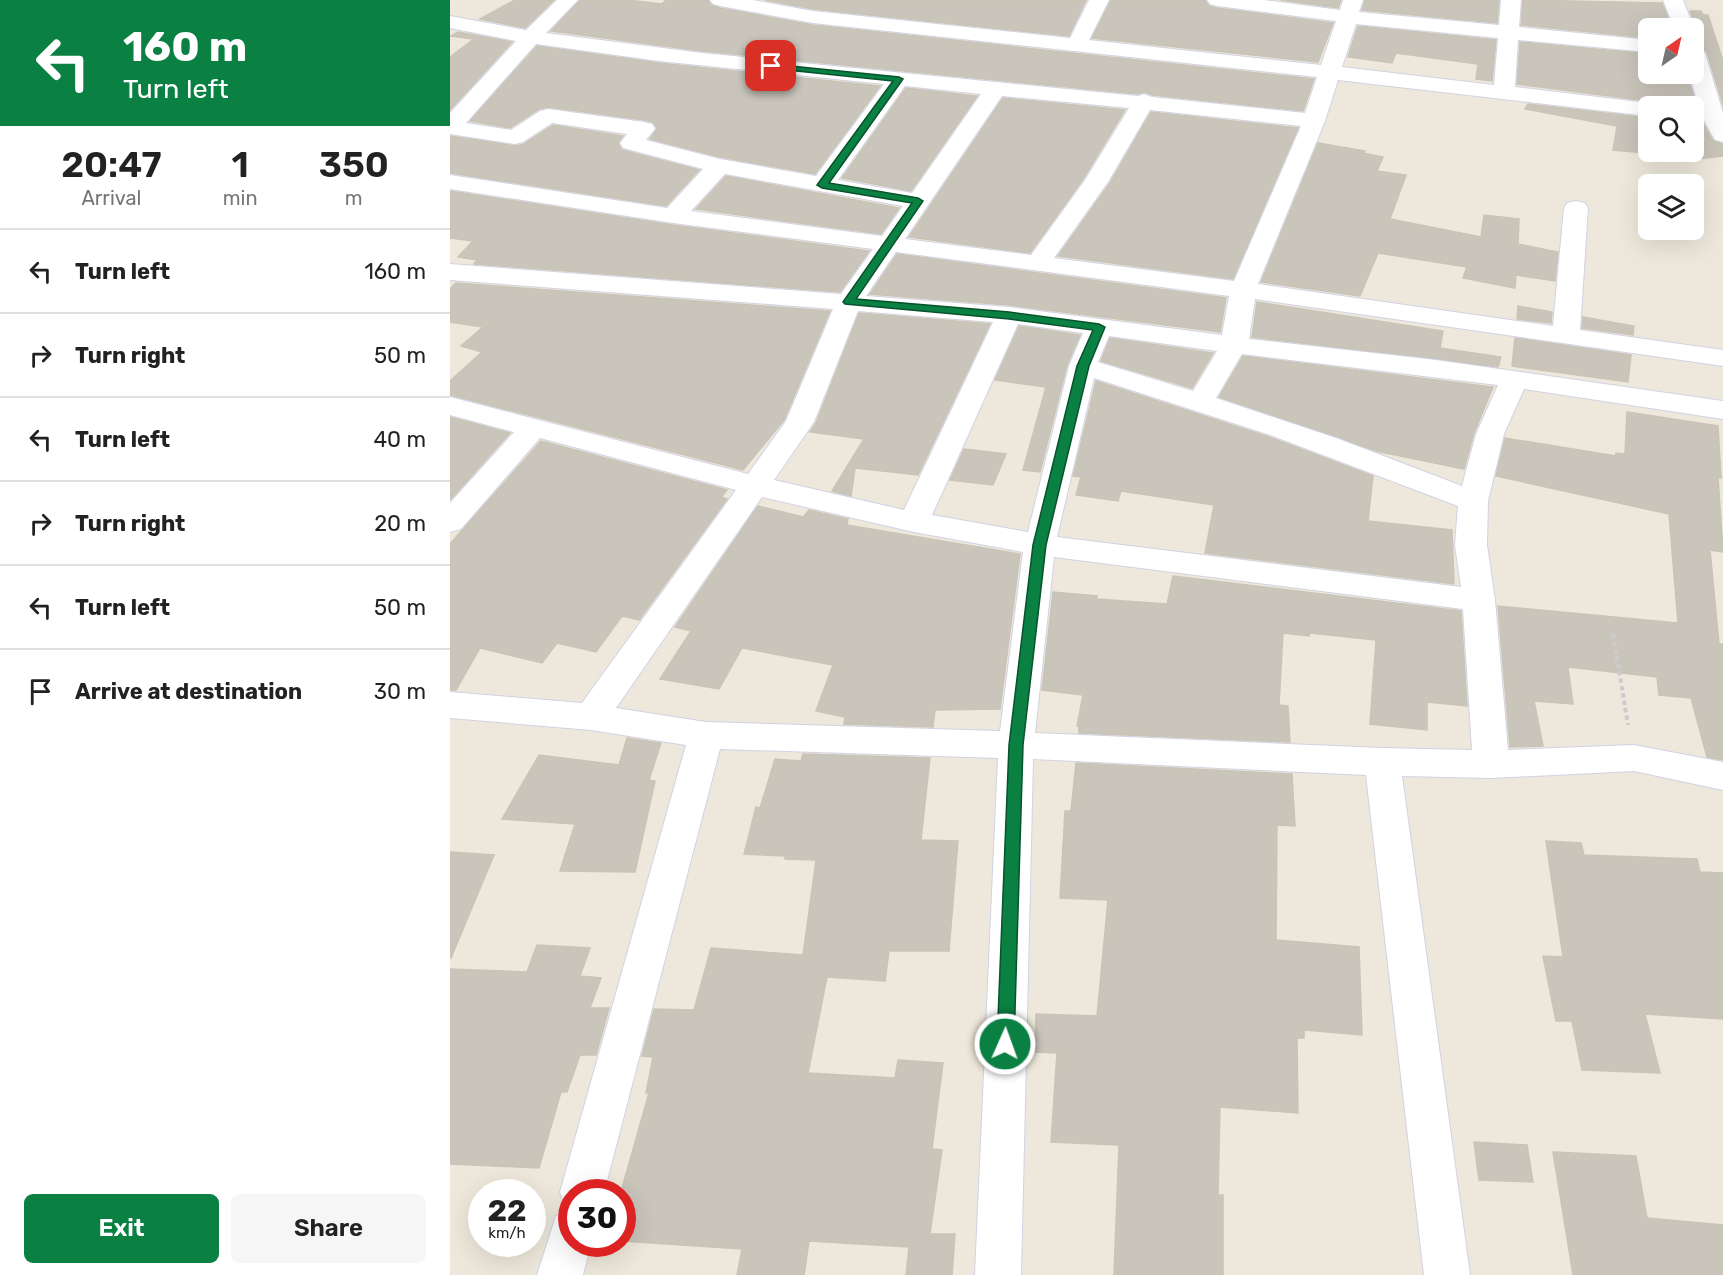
<!DOCTYPE html>
<html lang="en">
<head>
<meta charset="utf-8">
<style>
  body { margin:0; font-family:Rubik,sans-serif; background:#f6f6f6; color:#222; height:100vh; display:flex; flex-direction:column; font-size:22px; white-space:nowrap }
  * { box-sizing:border-box; margin:0 }
  p { font-size:20px; color:#767676 }
  .icon { flex:none; width:33px; height:33px; fill:none; stroke:currentColor; stroke-width:2; stroke-linecap:round; stroke-linejoin:round }
  .map { position:relative; flex:1; overflow:hidden }
  .side { display:flex; flex-direction:column; background:#fff; width:450px }
  .side>* { flex:none }
  .banner { background:#0b8043; color:#fff; overflow:hidden }
  .needle { width:39px; rotate:34deg }
  .fabs { position:absolute; left:1188px; top:18px; display:grid; gap:12px }
  .fabs a { display:grid; place-items:center; width:66px; height:66px; border-radius:9px; background:#fff; box-shadow:0 6px 24px #0002; font-size:30px }
  .speed { position:absolute; left:18px; top:1179px; display:flex; gap:12px; font-size:30px; font-weight:700; text-align:center }
  .speed>* { display:grid; place-content:center; width:78px; height:78px; border-radius:50%; background:#fff; box-shadow:0 6px 24px #0002; line-height:1 }
  .speed small { font-size:15px; font-weight:400 }
  .speed .limit { border:9px solid #d22; background:#fff; color:#111 }
  .pin { position:absolute; display:grid; place-items:center; width:51px; height:51px; color:#fff; margin:-26px; border-radius:12px; box-shadow:0 3px 9px #0006 }
  .me { position:absolute; width:66px; margin:-33px; rotate:2deg; stroke-linejoin:round; filter:drop-shadow(0 0 4px #0008) }
  .turn { display:flex; align-items:center; gap:21px; height:126px; padding:0 24px; font-size:27px }
  .turn .icon { width:78px; height:78px; stroke-width:2.5 }
  .turn b { display:block; font-size:42px; line-height:51px }
  .eta { display:flex; justify-content:space-evenly; align-items:center; height:102px; text-align:center }
  .eta b { font-size:36px; font-weight:600; line-height:42px }
  .primary-button { display:flex; gap:12px; margin-top:auto; padding:12px 24px }
  .primary-button a { flex:1; height:69px; border-radius:9px; background:#0b8043; color:#fff; font-size:24px; font-weight:600; line-height:69px; text-align:center }
  .primary-button a+a { background:#f6f6f6; color:#222 }
  ul { padding:0; list-style:none }
  li { display:flex; align-items:center; gap:18px; height:84px; padding:0 24px; border-top:2px solid #e0e0e0 }
  li div { flex:1 }
  li b { display:block; font-size:22px }
  li em { font-style:normal }
  main { display:flex; flex:1; min-height:0 }
  .map>svg:first-child { display:block }
  .building { fill:#c9c5bb; stroke:#c9c4b5; stroke-width:1.5 }
  .lines { fill:none; stroke-linecap:round; stroke-linejoin:round }
  .street-casing { stroke:#d1d2e4; stroke-width:2 }
  .path { stroke:#ccc; stroke-width:4; stroke-dasharray:4.5 3; stroke-linecap:butt }
  .street { fill:#fff; fill-rule:evenodd }
  .route { fill:#0b8043; stroke:#07532c; stroke-width:1.5 }
</style>
</head>
<body>
<main>
<section class="side">
<div class="banner">
<div class="turn"><svg class="icon" aria-label="left" viewBox="0 0 24 24"><path d="M17 20v-9H6M10 6l-5 5 5 5"/></svg><div><b>160 m</b>Turn left</div></div>
</div>
<div class="eta">
<div><b>20:47</b><p>Arrival</p></div>
<div><b>1</b><p>min</p></div>
<div><b>350</b><p>m</p></div>
</div>
<ul>
<li><svg class="icon" aria-label="left" viewBox="0 0 24 24"><path d="M17 20v-9H6M10 6l-5 5 5 5"/></svg><div><b>Turn left</b></div><em>160 m</em></li>
<li><svg class="icon" aria-label="right" viewBox="0 0 24 24"><path d="M7 20v-9h11M14 6l5 5-5 5"/></svg><div><b>Turn right</b></div><em>50 m</em></li>
<li><svg class="icon" aria-label="left" viewBox="0 0 24 24"><path d="M17 20v-9H6M10 6l-5 5 5 5"/></svg><div><b>Turn left</b></div><em>40 m</em></li>
<li><svg class="icon" aria-label="right" viewBox="0 0 24 24"><path d="M7 20v-9h11M14 6l5 5-5 5"/></svg><div><b>Turn right</b></div><em>20 m</em></li>
<li><svg class="icon" aria-label="left" viewBox="0 0 24 24"><path d="M17 20v-9H6M10 6l-5 5 5 5"/></svg><div><b>Turn left</b></div><em>50 m</em></li>
<li><svg class="icon" aria-label="arrive" viewBox="0 0 24 24"><path d="M6 21V4h12l-3 4 3 4H6"/></svg><div><b>Arrive at destination</b></div><em>30 m</em></li>
</ul>
<div class="primary-button"><a>Exit</a><a>Share</a></div>
</section>
<div class="map">
<svg width="1273" height="1275" viewBox="0 0 1273 1275">
  <rect width="100%" height="100%" fill="#eee8dc"/>
  <g class="building">
    <polygon points="65,0 104,0 75,28 30,19"/>
    <polygon points="130,0 177,0 212,4 216,0 258,0 261,5 270,8 363,25 864,79 853,111 703,95 695,92 688,94 252,51 101,31"/>
    <polygon points="315,0 636,0 619,36 363,9"/>
    <polygon points="661,0 755,0 759,6 767,8 883,23 868,62 642,38"/>
    <polygon points="831,0 891,0 888,8"/>
    <polygon points="915,0 1049,0 1047,23 912,10"/>
    <polygon points="1073,0 1212,3 1222,28 1198,28 1198,38 1071,25"/>
    <polygon points="1240,11 1251,11 1253,15 1258,15 1273,61 1273,105 1257,52 1252,47 1244,45 1244,31 1246,28"/>
    <polygon points="908,26 1046,40 1042,81 1026,79 1028,64 946,53 942,63 898,57"/>
    <polygon points="8,32 62,42 0,110 0,57 24,39 1,36"/>
    <polygon points="1070,42 1198,54 1198,74 1237,74 1250,118 1263,141 1273,144 1273,156 1231,161 1230,156 1163,150 1167,126 1075,109 1078,104 1198,118 1198,152 1244,152 1244,106 1209,106 1206,102 1067,84"/>
    <polygon points="87,46 209,63 430,86 365,174 270,157 200,139 207,128 203,122 194,120 98,107 89,109 60,128 20,121"/>
    <polygon points="456,88 527,96 461,191 392,178"/>
    <polygon points="553,98 675,110 633,179 580,253 459,237"/>
    <polygon points="701,112 848,128 783,279 608,256 660,183"/>
    <polygon points="103,125 173,136 168,143 172,150 249,170 216,206 0,173 1,136 66,146 74,144"/>
    <polygon points="868,143 915,151 913,153 933,157 927,171 956,175 940,219 1031,237 1034,215 1069,219 1068,244 1108,252 1105,281 1066,275 1065,288 1013,278 1017,267 928,253 910,296 811,282"/>
    <polygon points="276,176 449,208 431,234 246,209"/>
    <polygon points="0,191 223,225 419,251 390,292 24,264 27,260 8,257 23,241 0,238"/>
    <polygon points="447,254 776,298 770,332 559,305 420,294"/>
    <polygon points="6,283 380,311 334,420 293,470 0,395 0,381 32,352 11,346 33,327 0,322 0,289"/>
    <polygon points="807,302 993,331 990,348 1051,357 1048,367 802,337"/>
    <polygon points="1068,306 1102,312 1101,323 1067,319"/>
    <polygon points="409,313 540,324 468,475 405,468 401,496 382,491 414,439 360,432 366,423"/>
    <polygon points="1133,317 1184,326 1183,335 1132,328"/>
    <polygon points="569,326 630,335 617,365 590,472 573,470 596,387 545,380"/>
    <polygon points="660,338 763,353 742,388 651,361"/>
    <polygon points="1065,338 1181,355 1178,382 1062,366"/>
    <polygon points="793,356 1043,387 1024,433 1014,469 926,451 769,397"/>
    <polygon points="646,381 819,437 923,476 918,521 1002,530 1004,584 755,553 764,505 671,491 668,501 626,495 631,477 623,476"/>
    <polygon points="1177,412 1268,426 1271,478 1268,477 1273,552 1260,550 1269,644 1273,644 1273,760 1257,757 1241,698 1209,695 1207,677 1118,667 1123,704 1084,701 1093,746 1060,747 1048,606 1228,623 1219,514 1046,476 1055,438 1166,456 1166,453 1175,454"/>
    <polygon points="0,417 60,433 0,500"/>
    <polygon points="91,441 277,490 271,497 277,499 189,620 172,616 146,652 107,643 92,663 30,648 6,690 0,690 0,544"/>
    <polygon points="514,449 556,454 543,485 500,480"/>
    <polygon points="308,506 353,517 359,510 398,519 397,525 570,554 550,709 485,710 483,727 394,724 395,717 366,711 383,665 292,648 269,689 210,679 241,631 225,627"/>
    <polygon points="723,576 1011,611 1017,706 977,702 977,730 920,724 926,640 860,633 859,636 833,633 829,705 838,706 840,742 629,733 629,726 627,726 633,695 592,690 603,592 647,596 646,599 717,604"/>
    <polygon points="177,738 211,743 199,780 205,781 185,872 110,871 125,824 52,819 89,755 169,765"/>
    <polygon points="353,754 480,758 471,840 508,841 499,951 439,951 435,981 377,977 358,1073 445,1078 448,1060 493,1063 482,1149 492,1150 480,1234 505,1234 502,1275 456,1275 459,1247 359,1241 354,1275 287,1275 292,1249 172,1241 172,1188 199,1093 196,1093 203,1057 192,1056 204,1009 244,1010 261,948 353,955 366,860 335,859 335,856 294,854 306,807 310,808 325,759 351,761"/>
    <polygon points="626,763 842,774 845,826 827,825 826,940 909,947 912,1035 854,1030 854,1038 847,1038 848,1113 770,1107 768,1195 773,1195 773,1275 664,1275 669,1145 601,1142 607,1053 585,1052 586,1014 647,1016 658,900 610,898 615,811 621,811"/>
    <polygon points="1096,841 1131,843 1134,855 1247,859 1250,872 1273,873 1273,1019 1195,1014 1210,1073 1132,1070 1122,1021 1106,1021 1093,956 1113,957"/>
    <polygon points="0,852 44,855 1,958 0,957"/>
    <polygon points="87,945 140,948 130,976 151,978 140,1008 159,1008 146,1055 130,1055 117,1092 111,1092 89,1168 0,1164 0,969 77,972"/>
    <polygon points="1024,1142 1077,1145 1083,1182 1029,1180"/>
    <polygon points="1103,1152 1186,1156 1197,1218 1273,1225 1273,1275 1123,1275"/>
  </g>
  <g class="lines">
    <defs>
      <g id="street">
        <path d="M 107,0 L 128,0 L 96,33 L 252,53 L 688,96 L 694,94 L 702,97 L 855,113 L 867,77 L 363,23 L 270,6 L 263,4 L 260,0 L 303,0 L 363,11 L 620,38 L 639,0 L 659,0 L 639,40 L 871,65 L 886,21 L 767,6 L 760,4 L 757,0 L 814,0 L 890,10 L 893,0 L 913,0 L 909,12 L 1049,25 L 1051,0 L 1071,0 L 1069,27 L 1198,40 L 1198,52 L 1068,40 L 1065,87 L 1206,104 L 1207,106 L 1198,106 L 1198,116 L 888,80 L 875,121 L 808,284 L 1103,326 L 1114,208 L 1117,203 L 1126,201 L 1135,203 L 1138,208 L 1130,330 L 1273,350 L 1273,366 L 805,299 L 799,339 L 986,360 L 1273,401 L 1273,419 L 1074,389 L 1054,434 L 1038,501 L 1037,545 L 1045,600 L 1058,750 L 1184,745 L 1273,762 L 1273,790 L 1184,771 L 1041,778 L 952,776 L 1020,1275 L 974,1275 L 916,775 L 583,759 L 571,1275 L 525,1275 L 548,758 L 270,749 L 154,1192 L 122,1192 L 122,1209 L 116,1207 L 110,1192 L 236,745 L 141,730 L 0,718 L 0,692 L 132,703 L 286,490 L 90,438 L 11,529 L 0,532 L 0,503 L 64,432 L 0,415 L 0,397 L 298,474 L 336,421 L 383,309 L 0,280 L 0,264 L 391,294 L 423,249 L 223,223 L 0,189 L 0,175 L 217,208 L 253,169 L 173,148 L 170,143 L 177,134 L 102,123 L 73,142 L 65,144 L 0,134 L 0,113 L 66,41 L 0,28 L 0,16 L 76,30 ZM 906,24 L 1048,38 L 1044,85 L 892,67 ZM 86,44 L 209,61 L 434,84 L 366,176 L 270,159 L 196,140 L 205,129 L 202,124 L 194,122 L 98,109 L 90,111 L 61,130 L 16,123 ZM 455,86 L 531,94 L 462,193 L 388,180 ZM 552,96 L 679,108 L 635,180 L 581,255 L 455,239 ZM 700,110 L 851,126 L 784,281 L 604,258 L 658,182 ZM 275,174 L 453,206 L 432,236 L 241,211 ZM 446,252 L 779,296 L 772,335 L 559,307 L 416,296 ZM 408,311 L 543,322 L 454,510 L 324,480 L 364,422 ZM 568,324 L 633,333 L 619,366 L 578,532 L 482,515 ZM 659,336 L 767,351 L 743,391 L 648,362 ZM 792,354 L 1048,385 L 1026,434 L 1012,486 L 889,439 L 766,398 ZM 644,378 L 820,435 L 1008,506 L 1005,545 L 1011,587 L 607,537 ZM 312,497 L 464,532 L 573,552 L 550,731 L 256,722 L 166,708 ZM 604,557 L 1013,609 L 1022,750 L 932,748 L 585,733 Z"/>
        <polygon points="1213,0 1233,0 1244,28 1244,29 1224,28"/>
        <polygon points="1244,47 1251,49 1255,53 1273,113 1273,142 1265,140 1252,117 1239,74 1244,74"/>
        <polygon points="122,1209 122,1244 141,1244 133,1275 87,1275 106,1216"/>
      </g>
    </defs>
    <use href="#street" class="street-casing"/>
    <polyline class="path" points="1163,634 1178,725"/>
    <use href="#street" class="street"/>
  </g>
  <polygon class="route" points="321,64 449,77 453,79 379,183 468,198 473,201 406,299 559,312 649,324 655,327 639,366 596,545 573,745 564,1044 561,1050 555,1052 549,1050 547,1044 559,745 583,545 627,366 643,330 559,319 395,304 393,302 462,203 372,188 367,185 443,81 318,68 317,66"/>
</svg>
<div class="fabs">
<a><svg class="needle" viewBox="-14 -14 28 28"><path d="M0-13l5 13h-10z" fill="#e53935"/><path d="M0 13l5-13h-10z" fill="#767676"/></svg></a>
<a><svg class="icon" aria-label="search" viewBox="0 0 24 24"><circle cx="10" cy="10" r="6"/><path d="M15 15l6 6"/></svg></a>
<a><svg class="icon" aria-label="layers" viewBox="0 0 24 24"><path d="M12 4l9 5-9 5-9-5zM3 14l9 5 9-5"/></svg></a>
</div>
<div class="speed"><div>22<small>km/h</small></div><div class="limit">30</div></div>
<div class="pin" style="left:321px;top:66px;background:#d93025"><svg class="icon" aria-label="arrive" viewBox="0 0 24 24"><path d="M6 21V4h12l-3 4 3 4H6"/></svg></div>
<svg class="me" style="left:555px;top:1044px" viewBox="-20 -20 40 40"><circle r="17" fill="#0b8043" stroke="#fff" stroke-width="3"/><path d="M0-11L8 9 0 5-8 9z" fill="#fff"/></svg>
</div>
</main>
</body>
</html>
